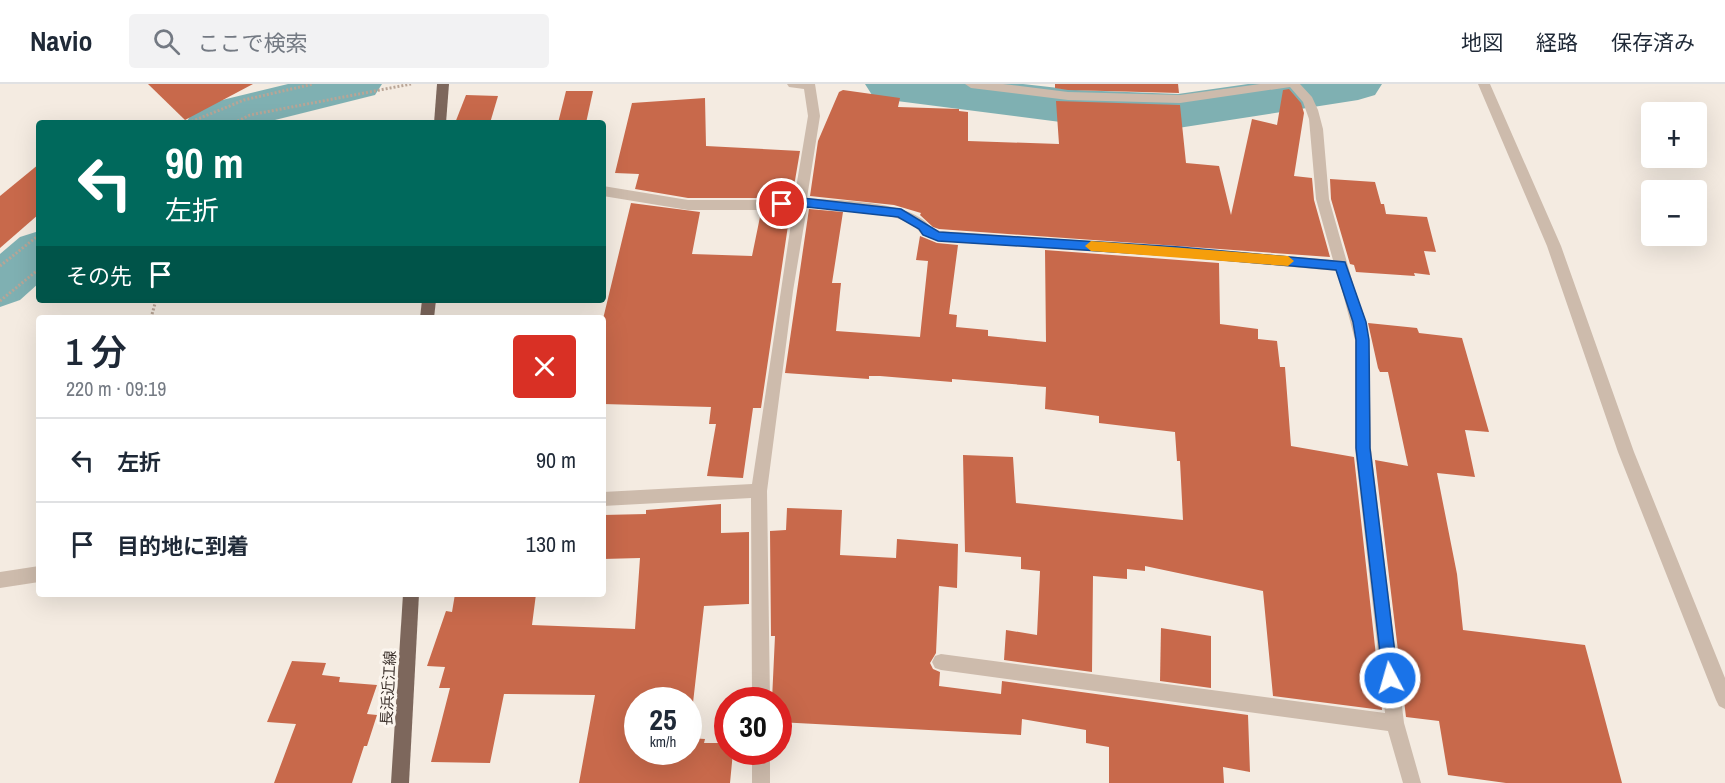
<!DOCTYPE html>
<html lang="ja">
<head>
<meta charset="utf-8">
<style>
  body { margin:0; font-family:"Archivo Narrow","Noto Sans JP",sans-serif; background:#f2f2f3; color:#1f2937; height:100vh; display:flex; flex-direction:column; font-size:22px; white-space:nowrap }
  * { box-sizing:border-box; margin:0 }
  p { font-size:20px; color:#747a83 }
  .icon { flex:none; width:33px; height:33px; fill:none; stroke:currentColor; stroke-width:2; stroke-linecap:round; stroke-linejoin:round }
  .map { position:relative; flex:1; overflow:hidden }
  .drawer { position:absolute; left:36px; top:231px; width:570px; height:282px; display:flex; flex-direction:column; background:#fff; border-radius:6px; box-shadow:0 6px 24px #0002 }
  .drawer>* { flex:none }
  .guide { position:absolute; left:36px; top:36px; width:570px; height:183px; border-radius:6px; box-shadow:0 6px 24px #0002; background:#00695c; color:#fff; overflow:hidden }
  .controls { position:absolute; left:1641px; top:18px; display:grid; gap:12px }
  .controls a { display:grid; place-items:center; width:66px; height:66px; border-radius:6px; background:#fff; box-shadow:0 6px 24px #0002; font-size:30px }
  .speed { position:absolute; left:624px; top:603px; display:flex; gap:12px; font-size:30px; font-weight:700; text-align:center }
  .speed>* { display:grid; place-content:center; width:78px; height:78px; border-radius:50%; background:#fff; box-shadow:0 6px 24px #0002; line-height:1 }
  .speed small { font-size:15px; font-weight:400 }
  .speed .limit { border:9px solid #d22; background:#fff; color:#111 }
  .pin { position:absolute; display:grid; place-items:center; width:51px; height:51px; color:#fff; margin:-26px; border:3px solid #fff; border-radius:50%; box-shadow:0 2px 6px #0007 }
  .me { position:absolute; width:66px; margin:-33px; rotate:354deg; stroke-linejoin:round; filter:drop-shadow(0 0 4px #0008) }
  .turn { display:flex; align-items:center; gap:21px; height:126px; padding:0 30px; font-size:27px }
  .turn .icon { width:78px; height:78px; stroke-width:2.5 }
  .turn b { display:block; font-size:42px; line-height:51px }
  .then { display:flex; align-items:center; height:57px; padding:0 30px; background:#0003; gap:12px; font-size:22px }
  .round { display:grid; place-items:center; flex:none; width:63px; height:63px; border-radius:6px; background:#f2f2f3 }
  .headline { display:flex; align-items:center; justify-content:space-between; height:102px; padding:0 30px }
  h1 { font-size:36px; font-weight:600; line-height:45px }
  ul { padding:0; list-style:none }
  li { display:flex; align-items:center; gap:18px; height:84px; padding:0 30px; border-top:2px solid #e0e1e3 }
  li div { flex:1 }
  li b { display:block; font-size:22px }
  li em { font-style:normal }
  header { display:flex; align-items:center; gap:36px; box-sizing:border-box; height:84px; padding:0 30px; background:#fff; border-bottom:2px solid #e0e1e3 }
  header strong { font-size:28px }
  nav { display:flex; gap:33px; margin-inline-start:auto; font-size:21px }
  .search { width:420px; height:54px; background:#f2f2f3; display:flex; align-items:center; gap:15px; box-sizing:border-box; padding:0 21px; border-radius:6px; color:#747a83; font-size:22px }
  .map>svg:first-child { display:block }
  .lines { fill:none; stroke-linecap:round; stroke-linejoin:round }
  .river { fill:#7fb0b2; fill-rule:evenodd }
  .building { fill:#c8694b; fill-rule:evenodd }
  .path { stroke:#b9a596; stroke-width:3; stroke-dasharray:2 2; stroke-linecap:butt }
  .minor { fill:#cdbbac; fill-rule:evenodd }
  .major { fill:#7d675c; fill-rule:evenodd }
  .route { fill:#1a73e8; stroke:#114b97; stroke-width:1.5 }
  .slow { fill:#f59e0b }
  .labels { text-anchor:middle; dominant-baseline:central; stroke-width:6; stroke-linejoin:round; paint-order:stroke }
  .street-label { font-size:15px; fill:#3b302b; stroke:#fbf5ee }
</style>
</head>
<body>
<header>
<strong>Navio</strong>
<div class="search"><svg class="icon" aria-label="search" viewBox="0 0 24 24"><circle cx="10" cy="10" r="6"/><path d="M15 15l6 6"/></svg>ここで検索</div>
<nav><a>地図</a><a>経路</a><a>保存済み</a></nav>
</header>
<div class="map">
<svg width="1725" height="699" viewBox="0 0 1725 699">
  <rect width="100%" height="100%" fill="#f4ebe1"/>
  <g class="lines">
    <g class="river">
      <polygon points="288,0 382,0 375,11 263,39 186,39 193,27 218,17"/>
      <polygon points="865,0 1023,0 1076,6 1178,10 1248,0 1382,0 1375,11 1358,16 1178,44 1076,40 889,16 872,11"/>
      <polygon points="39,147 39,199 20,216 0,223 0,170 20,153"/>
    </g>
  </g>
  <g class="building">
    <polygon points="148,0 253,0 185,36"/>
    <polygon points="1055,0 1178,0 1179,9 1068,6 1055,4"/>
    <polygon points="1289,5 1301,19 1304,29 1294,92 1312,94 1314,116 1330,173 939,145 933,143 920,131 921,129 894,121 810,112 818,57 839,8 843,6 900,14 898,23 959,25 959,27 968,28 968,57 1059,60 1056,17 1180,21 1186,79 1219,82 1231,131 1252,35 1277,41 1283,6"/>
    <polygon points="566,7 593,7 586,39 558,39"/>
    <polygon points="466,11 498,12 490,39 455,39"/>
    <polygon points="705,14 706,62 800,67 792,114 688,114 635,105 639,90 615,89 632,19"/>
    <polygon points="39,80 39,130 0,164 0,112"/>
    <polygon points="1330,95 1375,98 1381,120 1384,120 1386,130 1427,133 1436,168 1424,167 1430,191 1414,189 1415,192 1356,188 1354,181 1350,180 1331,115"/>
    <polygon points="631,119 700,128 692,170 752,172 761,128 790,128 761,324 753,324 743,394 707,392 716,340 709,340 711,323 603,320 603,235"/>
    <polygon points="809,125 843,128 832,199 841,199 836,247 920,253 928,177 916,176 920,152 937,159 958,161 949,230 957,231 956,243 988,246 988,252 1046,258 1045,166 1219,179 1220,240 1258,245 1258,255 1277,257 1280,283 1285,283 1291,362 1354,373 1382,626 1273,612 1263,507 1145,482 1145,487 1127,485 1127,495 1093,492 1092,588 1004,576 1006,546 1037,551 1040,487 1021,485 1021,473 965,468 963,371 1013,373 1016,419 1183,436 1180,377 1177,377 1175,348 1099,339 1099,332 1045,325 1046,303 952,295 952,298 880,292 869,292 869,295 785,289"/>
    <polygon points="1368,239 1417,244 1419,249 1462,254 1489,348 1465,346 1475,393 1437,389 1457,490 1463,546 1585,561 1622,699 1506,699 1448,691 1439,637 1406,633 1375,376 1408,382 1388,288 1380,288 1378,284"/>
    <path d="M 721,420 L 721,449 L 749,448 L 749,520 L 704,522 L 689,654 L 705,655 L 704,659 L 728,659 L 728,668 L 733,668 L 730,699 L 579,699 L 595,611 L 504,610 L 490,679 L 431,678 L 450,604 L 439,604 L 445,583 L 427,582 L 446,527 L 452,528 L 455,510 L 536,510 L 532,541 L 635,545 L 640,474 L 603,475 L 603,431 L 646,430 L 646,426 ZM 638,616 L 688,616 L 688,668 L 638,668 Z"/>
    <polygon points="787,424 842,426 840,471 896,474 897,455 958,460 957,504 939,502 936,569 930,579 933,585 940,588 939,602 1001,610 1002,597 1248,631 1250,688 1223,683 1224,699 1109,699 1109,663 1086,659 1086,646 1022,635 1021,651 778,638 778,616 772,616 775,552 771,552 770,447 786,446"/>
    <polygon points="1161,544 1211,552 1211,604 1160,597"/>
    <polygon points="292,577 326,579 322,591 340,593 339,598 377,601 367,630 377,631 367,662 364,662 352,699 274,699 296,640 267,638"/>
  </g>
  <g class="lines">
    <g class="path">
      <polyline points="188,39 244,16 313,0"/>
      <polyline points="234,39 250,31 411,0"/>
      <polyline points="0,182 39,151"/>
      <polyline points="0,217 39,185"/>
      <polyline points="151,234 156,216"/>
    </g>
    <g class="minor">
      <path d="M 787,0 L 815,0 L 820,32 L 807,114 C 838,117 915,116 932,145 L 939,147 L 1179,163 L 1333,176 L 1316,115 L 1309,35 L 1303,18 L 1290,3 L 1180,19 L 1068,16 L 971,4 L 965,0 L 1003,0 L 1068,8 L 1180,11 L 1260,0 L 1300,0 L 1312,13 L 1318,26 L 1323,45 L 1329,115 L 1369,256 L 1371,365 L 1404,639 L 1421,699 L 1403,699 L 1388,647 L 941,586 L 935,584 L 932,578 L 935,572 L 941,570 L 1385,629 L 1355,365 L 1355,256 L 1337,187 L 1179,173 L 938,157 L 922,151 C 908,125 836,126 807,123 L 793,207 L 767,407 L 770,616 L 752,616 L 751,414 L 603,422 L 603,408 L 752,400 L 793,126 L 688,126 L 603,112 L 603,102 L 688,116 L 794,116 L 808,32 L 804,5 L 789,3 Z"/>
      <polygon points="1478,0 1490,0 1561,162 1634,368 1725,594 1725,625 1719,622 1716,616 1618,368 1547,162"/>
      <polygon points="39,482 39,498 0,504 0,488"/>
      <rect x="752" y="668" width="18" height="31"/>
    </g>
    <g class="major">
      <polygon points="437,0 449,0 446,39 434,39"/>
      <polygon points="422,216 436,216 434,234 420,234"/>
      <polygon points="403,510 419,510 409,699 391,699"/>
    </g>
  </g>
  <path class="route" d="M 802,114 L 901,125 L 939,148 L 1179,163 L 1345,178 L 1366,238 L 1369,256 L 1370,364 L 1398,594 L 1396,600 L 1390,602 L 1385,600 L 1383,594 L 1356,364 L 1356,256 L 1353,238 L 1336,186 L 1179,172 L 938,157 L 923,151 L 919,145 L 898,133 L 807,123 C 800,128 782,126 777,120 L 782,116 L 797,117 Z"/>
  <polygon class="slow" points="1091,157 1288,172 1294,177 1288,182 1091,167 1085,162"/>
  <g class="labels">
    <g class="street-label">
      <text transform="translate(388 604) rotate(-87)">長浜近江線</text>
    </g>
  </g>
</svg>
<div class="controls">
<a>+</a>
<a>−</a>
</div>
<div class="speed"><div>25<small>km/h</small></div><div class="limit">30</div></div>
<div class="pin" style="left:782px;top:120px;background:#d93025"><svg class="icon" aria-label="arrive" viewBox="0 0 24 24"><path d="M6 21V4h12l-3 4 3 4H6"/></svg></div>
<svg class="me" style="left:1390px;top:594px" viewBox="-20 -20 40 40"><circle r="17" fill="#1a73e8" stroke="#fff" stroke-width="3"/><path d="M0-11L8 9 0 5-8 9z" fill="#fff"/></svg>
<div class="guide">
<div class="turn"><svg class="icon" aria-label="left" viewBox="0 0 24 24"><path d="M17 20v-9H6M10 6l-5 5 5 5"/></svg><div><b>90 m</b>左折</div></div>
<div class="then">その先<svg class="icon" aria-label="arrive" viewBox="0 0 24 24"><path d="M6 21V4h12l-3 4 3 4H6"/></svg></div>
</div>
<section class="drawer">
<div class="headline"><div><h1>1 分</h1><p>220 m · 09:19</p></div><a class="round" style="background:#d93025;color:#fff"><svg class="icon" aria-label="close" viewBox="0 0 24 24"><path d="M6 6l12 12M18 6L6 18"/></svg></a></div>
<ul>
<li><svg class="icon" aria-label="left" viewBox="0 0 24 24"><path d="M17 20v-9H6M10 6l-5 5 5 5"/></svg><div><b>左折</b></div><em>90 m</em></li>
<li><svg class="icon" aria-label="arrive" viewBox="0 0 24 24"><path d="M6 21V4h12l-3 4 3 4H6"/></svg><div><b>目的地に到着</b></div><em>130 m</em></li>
</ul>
</section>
</div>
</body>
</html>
